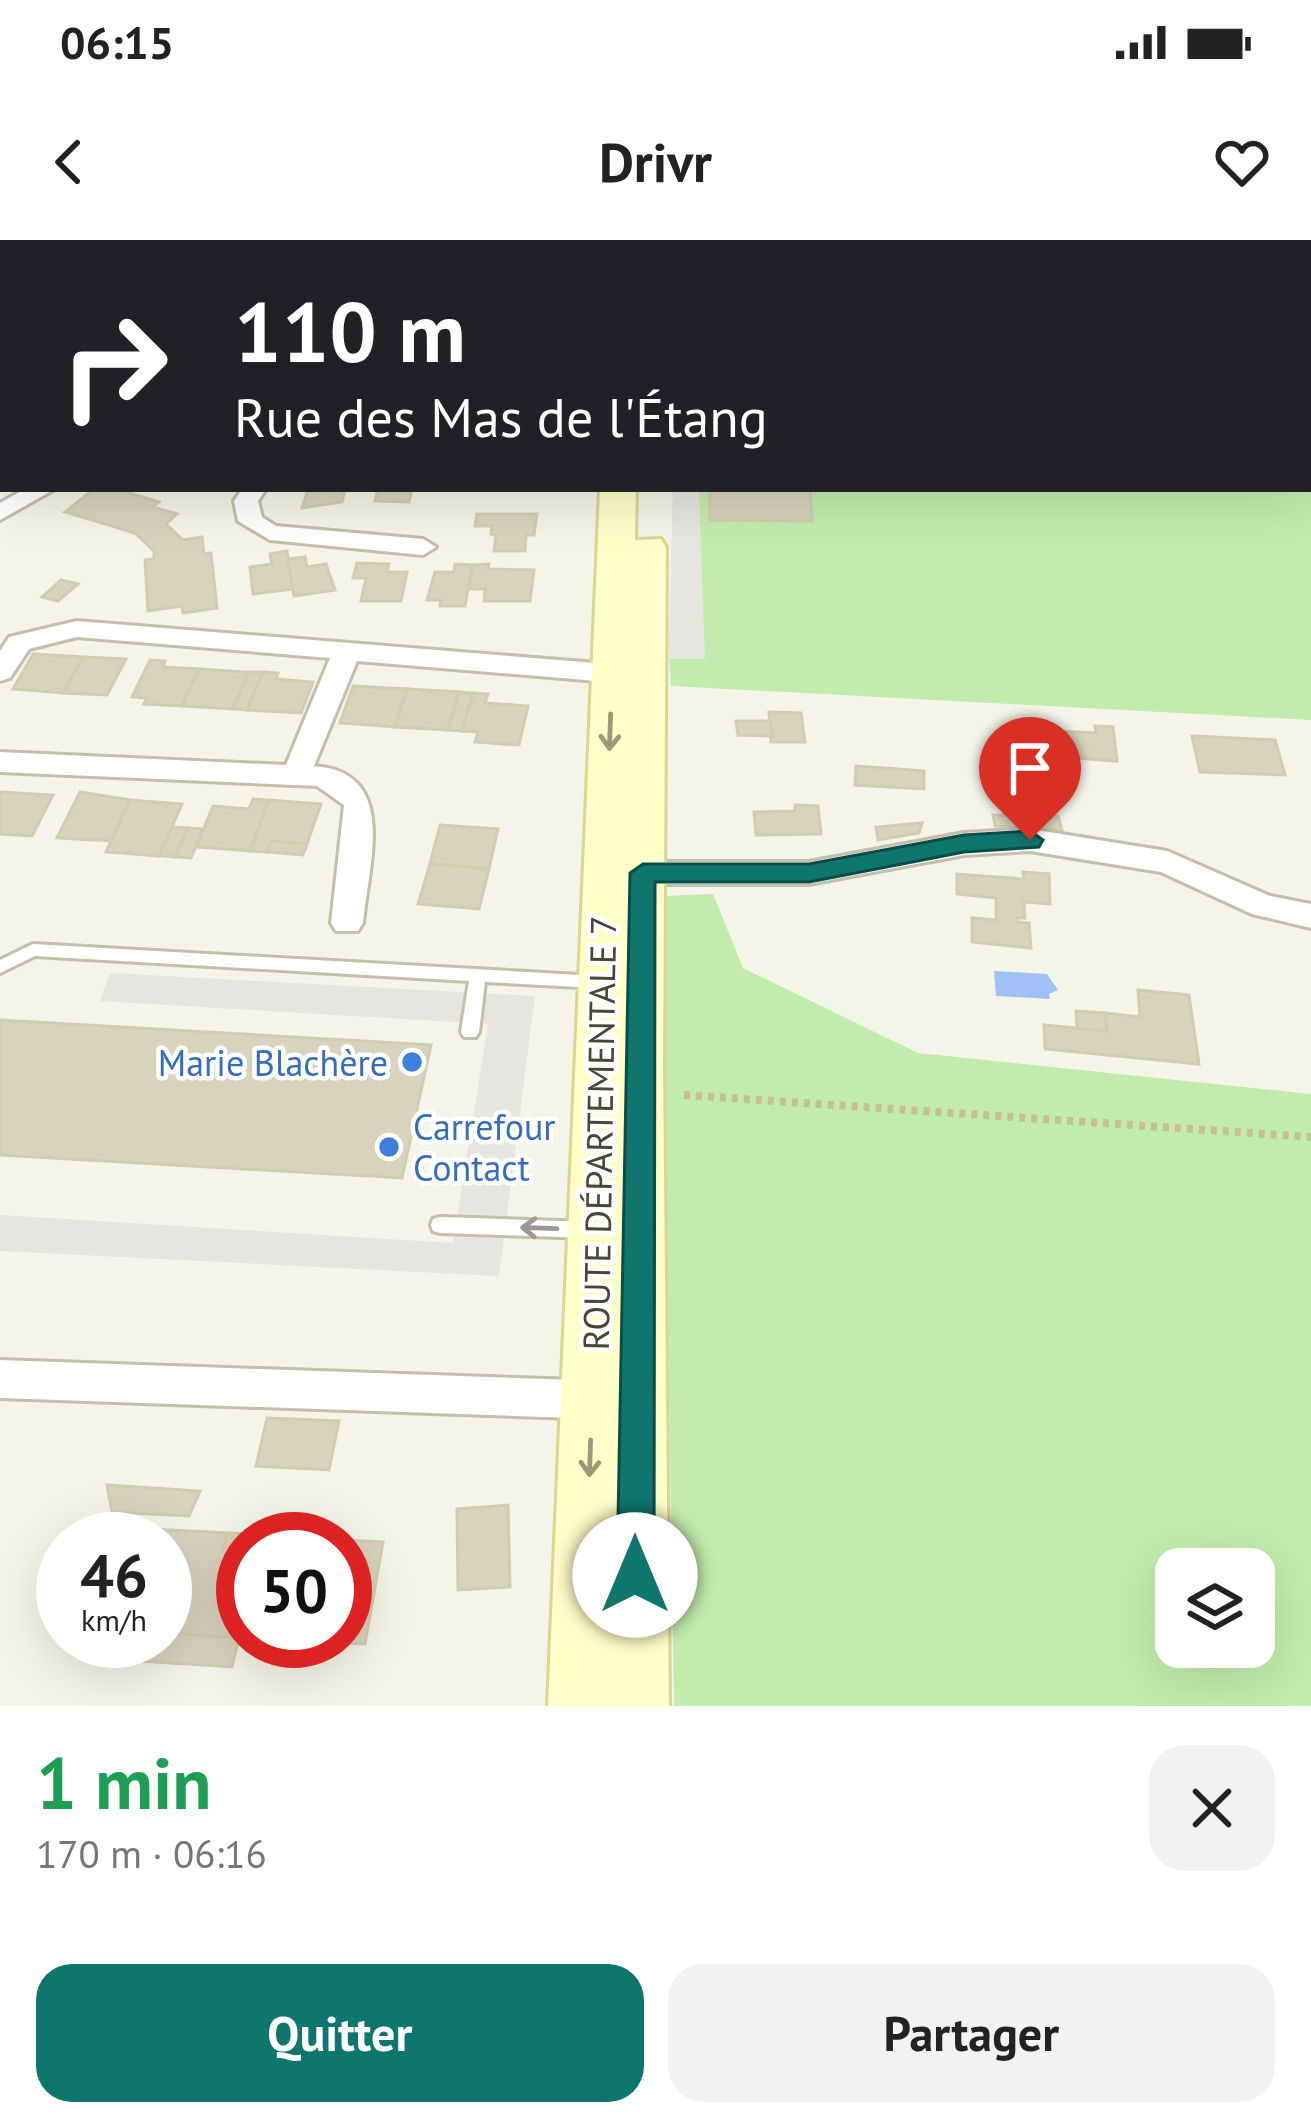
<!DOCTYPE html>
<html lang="fr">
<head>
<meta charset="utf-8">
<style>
  body { margin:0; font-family:"PT Sans",sans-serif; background:#f2f2f2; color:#222; height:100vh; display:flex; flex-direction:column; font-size:45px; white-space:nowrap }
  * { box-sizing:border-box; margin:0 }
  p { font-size:39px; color:#767676 }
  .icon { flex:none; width:66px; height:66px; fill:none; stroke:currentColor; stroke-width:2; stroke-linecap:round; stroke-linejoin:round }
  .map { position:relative; height:1466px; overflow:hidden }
  .drawer { display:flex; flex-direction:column; background:#fff; flex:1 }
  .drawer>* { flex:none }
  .guide { position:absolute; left:0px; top:0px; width:1311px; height:252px; box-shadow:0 12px 48px #0002; background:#202124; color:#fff; overflow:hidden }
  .buttons { position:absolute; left:1155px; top:1308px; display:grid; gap:24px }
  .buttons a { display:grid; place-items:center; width:120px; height:120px; border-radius:24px; background:#fff; box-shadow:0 12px 48px #0002; font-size:60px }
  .speed { position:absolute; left:36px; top:1272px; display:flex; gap:24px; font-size:60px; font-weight:700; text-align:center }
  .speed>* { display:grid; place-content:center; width:156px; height:156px; border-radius:50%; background:#fff; box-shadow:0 12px 48px #0002; line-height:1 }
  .speed small { font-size:30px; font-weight:400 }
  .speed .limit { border:18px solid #d22; background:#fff; color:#111 }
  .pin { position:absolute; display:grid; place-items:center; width:102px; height:102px; color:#fff; margin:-123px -51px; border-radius:50% 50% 50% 0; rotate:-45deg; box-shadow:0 0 12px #0007 }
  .pin .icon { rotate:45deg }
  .me { position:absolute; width:132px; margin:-66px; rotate:0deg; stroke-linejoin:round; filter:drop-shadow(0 0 9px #0008) }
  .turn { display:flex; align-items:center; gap:42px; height:252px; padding:0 36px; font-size:54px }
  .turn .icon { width:156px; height:156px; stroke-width:2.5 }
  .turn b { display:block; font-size:84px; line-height:102px }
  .round { display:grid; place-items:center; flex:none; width:126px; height:126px; border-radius:36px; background:#f2f2f2 }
  .overview { display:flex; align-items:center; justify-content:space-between; height:204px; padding:0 36px }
  h1 { font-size:72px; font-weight:700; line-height:90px; color:#1e9e55 }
  .button { display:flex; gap:24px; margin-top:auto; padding:24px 36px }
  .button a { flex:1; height:138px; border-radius:36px; background:#0f766e; color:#fff; font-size:48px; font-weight:700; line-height:138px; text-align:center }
  .button a+a { background:#f2f2f2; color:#222 }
  .status { display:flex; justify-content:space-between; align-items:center; height:84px; padding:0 60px; background:#fff; direction:ltr }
  .status svg { height:33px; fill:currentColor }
  header { display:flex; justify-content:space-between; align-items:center; height:156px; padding:0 36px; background:#fff; font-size:54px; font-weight:700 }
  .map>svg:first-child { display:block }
  .green { fill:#c2ecae; fill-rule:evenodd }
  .parking { fill:#e6e5e0 }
  .water { fill:#a1c0f6 }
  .building { fill:#d8d3bd; stroke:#d3cdaf; stroke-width:3 }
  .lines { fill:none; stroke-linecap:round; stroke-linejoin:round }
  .service-casing { stroke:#c2bfaa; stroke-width:6 }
  .minor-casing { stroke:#c2bfaa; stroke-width:6 }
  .secondary-casing { stroke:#d9d695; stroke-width:6 }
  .path { stroke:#c5bf9a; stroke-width:8; stroke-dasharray:6 6; stroke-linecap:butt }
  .service { fill:#fff; fill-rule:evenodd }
  .minor { fill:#fff; fill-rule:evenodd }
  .secondary { fill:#fffec9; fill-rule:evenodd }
  .oneway { stroke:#9b9978 }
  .oneway2 { stroke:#9b9990 }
  .route { fill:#0f766e; stroke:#0a4d48; stroke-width:3 }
  .shop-dot { fill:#3f7fe0; stroke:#fff; stroke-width:4.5 }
  .labels { text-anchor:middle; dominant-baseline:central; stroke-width:9; stroke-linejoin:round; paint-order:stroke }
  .shop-label { font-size:36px; fill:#366cbe; stroke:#fff; text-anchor:end }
  .street-label { font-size:36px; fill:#4a4636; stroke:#fff }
</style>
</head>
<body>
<div class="status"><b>06:15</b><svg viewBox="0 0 49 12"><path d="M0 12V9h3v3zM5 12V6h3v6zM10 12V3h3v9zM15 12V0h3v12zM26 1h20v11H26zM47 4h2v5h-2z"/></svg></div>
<header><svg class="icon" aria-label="back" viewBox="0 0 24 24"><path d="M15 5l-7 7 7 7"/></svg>Drivr<svg class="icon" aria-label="heart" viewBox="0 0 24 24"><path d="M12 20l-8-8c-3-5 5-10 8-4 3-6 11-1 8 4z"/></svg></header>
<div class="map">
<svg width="1311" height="1466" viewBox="0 0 1311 1466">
  <rect width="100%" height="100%" fill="#f5f4e8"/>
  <g class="green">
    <polygon points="667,0 1311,0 1311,480 671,446 669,419 673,249 1308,249 1308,3"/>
    <path d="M 713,654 L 743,728 L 918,813 L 1311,854 L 1311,1466 L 674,1466 L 661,656 ZM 1176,1329 L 1254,1329 L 1254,1407 L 1176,1407 Z"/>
  </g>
  <g class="parking">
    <polygon points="673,249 699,249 705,419 669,419"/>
    <polygon points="110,733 535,756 499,1036 0,1011 0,975 453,1003 488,784 100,761"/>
  </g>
  <polygon class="water" points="994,731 1047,734 1058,750 1049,754 1050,759 996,756"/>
  <g class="building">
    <polygon points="232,0 381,0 228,3"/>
    <polygon points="94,249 116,249 159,262 153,267 177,274 166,284 183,300 202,297 204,314 211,313 217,368 183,373 182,366 148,371 145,320 154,319 154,311 135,293 65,272"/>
    <polygon points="308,249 345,249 342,262 302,268"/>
    <polygon points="378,249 412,249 409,262 375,261"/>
    <polygon points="710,249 810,249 812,281 710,280"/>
    <polygon points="477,274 537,274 534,295 526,295 525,311 494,311 496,295 491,294 492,286 475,286"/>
    <polygon points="287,311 293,349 253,354 250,327 272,324 270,314"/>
    <polygon points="305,317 307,327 326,324 335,350 294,356 288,319"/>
    <polygon points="357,323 389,324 387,332 407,332 401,361 361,361 366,338 353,338"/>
    <polygon points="455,324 472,325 465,366 440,366 441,360 427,360 435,332 454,332"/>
    <polygon points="489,324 488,329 534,330 530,361 484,361 485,349 469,349 472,325"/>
    <polygon points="61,340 78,344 58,361 42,357"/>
    <polygon points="33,414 68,416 83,417 63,453 13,449"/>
    <polygon points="83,417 126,419 107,455 63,453"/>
    <polygon points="150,420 165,421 163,427 199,429 182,466 144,464 147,458 132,457"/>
    <polygon points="199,429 249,432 233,469 182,466"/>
    <polygon points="249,432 263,432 247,470 233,469"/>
    <polygon points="263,432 278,433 276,439 313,442 301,473 247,470"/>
    <polygon points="353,446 407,449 395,487 340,483"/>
    <polygon points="407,449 459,452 448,490 395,487"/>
    <polygon points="459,452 473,453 462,491 448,490"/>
    <polygon points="473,453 488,454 485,463 528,466 519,505 475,502 478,492 462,491"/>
    <polygon points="769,472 801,473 805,502 771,502"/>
    <polygon points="736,481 770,481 773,496 738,495"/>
    <polygon points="1095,486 1113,487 1117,521 1062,517 1060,491 1096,493"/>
    <polygon points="1041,489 1060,491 1062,517 1045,516"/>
    <polygon points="1192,496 1275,500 1285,535 1200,532"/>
    <polygon points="856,526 924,531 924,549 855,545"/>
    <polygon points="0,552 53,555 32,596 0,594"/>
    <polygon points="80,552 130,560 112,601 57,598"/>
    <polygon points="253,559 269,560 250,611 196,607 213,566 249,569"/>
    <polygon points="130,560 182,564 159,616 106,612"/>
    <polygon points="269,560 321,564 307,604 271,601 267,612 250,611"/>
    <polygon points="795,565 818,566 821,594 756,595 754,572 795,571"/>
    <polygon points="993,575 1058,576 1062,590 995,586"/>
    <polygon points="922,583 919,593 878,600 876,587"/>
    <polygon points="440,585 498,589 489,629 430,624"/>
    <polygon points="172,587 188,588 175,617 159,616"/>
    <polygon points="188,588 203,589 191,618 175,617"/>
    <polygon points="271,601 307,604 303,615 267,612"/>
    <polygon points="430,624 489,629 479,669 418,664"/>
    <polygon points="1023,632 1049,634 1050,664 1024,662 1025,678 1017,678 1017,682 1029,683 1031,708 972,702 972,678 996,680 996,658 957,654 957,634 1024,639"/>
    <polygon points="1138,750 1189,755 1199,824 1045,809 1044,785 1107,791 1105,773 1140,777"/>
    <polygon points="1076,771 1105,773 1107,791 1077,788"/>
    <polygon points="0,780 431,805 402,938 0,915"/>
    <polygon points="267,1178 339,1181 329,1230 256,1226"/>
    <polygon points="107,1245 200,1251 189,1276 112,1272"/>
    <polygon points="508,1265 510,1347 458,1350 457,1269"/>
    <polygon points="151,1289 227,1293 224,1307 243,1309 243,1398 165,1393 165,1299 149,1299"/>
    <polygon points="227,1293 257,1294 256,1299 243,1299 243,1309 224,1307"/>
    <polygon points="345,1300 383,1302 365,1404 290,1401 345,1401"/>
    <polygon points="165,1393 239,1398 232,1427 140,1421 145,1401 165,1401"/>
  </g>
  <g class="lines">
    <defs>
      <g id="service">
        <polygon points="33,704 598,736 604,738 606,742 604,746 598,748 485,742 479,792 476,797 464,797 461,792 469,741 35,716 0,733 0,720"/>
        <polygon points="440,977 589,982 596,984 598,990 596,996 589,998 440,993 433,991 431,985 433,979"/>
      </g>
      <g id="minor">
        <polygon points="403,0 431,0 401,3"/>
        <rect x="564" y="0" width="20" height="3"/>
        <polygon points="25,249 55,249 0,280 0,263"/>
        <polygon points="242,249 266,249 258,261 262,277 276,286 423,299 436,307 423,315 270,300 238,281 234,261"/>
        <path d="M 77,381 L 633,426 L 647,435 L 633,444 L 357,421 L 314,526 C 400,532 368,625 363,683 L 358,691 L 336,691 L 331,683 L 344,565 L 317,546 L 0,532 L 0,512 L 286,525 L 330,418 L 77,397 L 29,409 L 10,438 L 0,441 L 0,411 L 9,397 Z"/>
        <polygon points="1030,589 1167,611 1270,656 1311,664 1311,688 1252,674 1161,632 1030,611 964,615 809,644 620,644 609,641 604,633 609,625 620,622 809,622 964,593"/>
        <polygon points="0,1120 604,1141 618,1146 624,1160 618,1174 604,1179 0,1158"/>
      </g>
      <g id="secondary">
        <rect x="614" y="0" width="28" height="3"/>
        <polygon points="600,249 636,249 635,300 661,299 666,307 663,823 669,1466 548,1466"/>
      </g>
    </defs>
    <use href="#service" class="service-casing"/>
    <use href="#minor" class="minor-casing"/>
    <use href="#secondary" class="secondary-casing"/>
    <polyline class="path" points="684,855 1311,897"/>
    <use href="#service" class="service"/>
    <use href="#minor" class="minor"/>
    <use href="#secondary" class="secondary"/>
  </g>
  <defs><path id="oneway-shaft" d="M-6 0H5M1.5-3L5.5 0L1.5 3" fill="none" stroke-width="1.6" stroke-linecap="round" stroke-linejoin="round" transform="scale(3)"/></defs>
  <g class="oneway">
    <use href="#oneway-shaft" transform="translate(610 492) rotate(92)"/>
    <use href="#oneway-shaft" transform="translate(590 1218) rotate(92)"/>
  </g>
  <use class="oneway2" href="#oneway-shaft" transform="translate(539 988) rotate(-178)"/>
  <polygon class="route" points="1030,591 1043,600 1039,607 964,612 809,642 655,642 654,1335 648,1348 635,1353 622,1348 617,1335 630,633 643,624 809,624 964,595"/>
  <g class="shop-dot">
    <circle cx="412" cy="822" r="12"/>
    <circle cx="389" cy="907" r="12"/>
  </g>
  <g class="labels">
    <g class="shop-label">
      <text x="388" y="822">Marie Blachère</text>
      <text x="413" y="886" text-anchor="start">Carrefour<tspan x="413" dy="41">Contact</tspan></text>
    </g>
    <g class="street-label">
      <text transform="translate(599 893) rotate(-89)">ROUTE DÉPARTEMENTALE 7</text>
    </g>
  </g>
</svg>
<div class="buttons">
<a><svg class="icon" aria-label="layers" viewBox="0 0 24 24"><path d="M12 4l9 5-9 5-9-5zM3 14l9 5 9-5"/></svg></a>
</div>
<div class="speed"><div>46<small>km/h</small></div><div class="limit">50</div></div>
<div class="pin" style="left:1030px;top:600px;background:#d93025"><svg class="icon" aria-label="arrive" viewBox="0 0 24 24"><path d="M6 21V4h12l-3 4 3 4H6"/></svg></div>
<svg class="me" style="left:635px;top:1335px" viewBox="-20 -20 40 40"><circle r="19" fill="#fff"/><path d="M0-13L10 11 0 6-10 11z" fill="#0f766e"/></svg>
<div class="guide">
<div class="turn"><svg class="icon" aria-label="right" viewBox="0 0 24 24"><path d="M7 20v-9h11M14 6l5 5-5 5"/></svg><div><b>110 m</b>Rue des Mas de l'Étang</div></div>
</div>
</div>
<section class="drawer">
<div class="overview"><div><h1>1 min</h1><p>170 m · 06:16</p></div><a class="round"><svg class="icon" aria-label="close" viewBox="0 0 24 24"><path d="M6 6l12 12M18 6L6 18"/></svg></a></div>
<div class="button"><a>Quitter</a><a>Partager</a></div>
</section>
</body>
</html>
